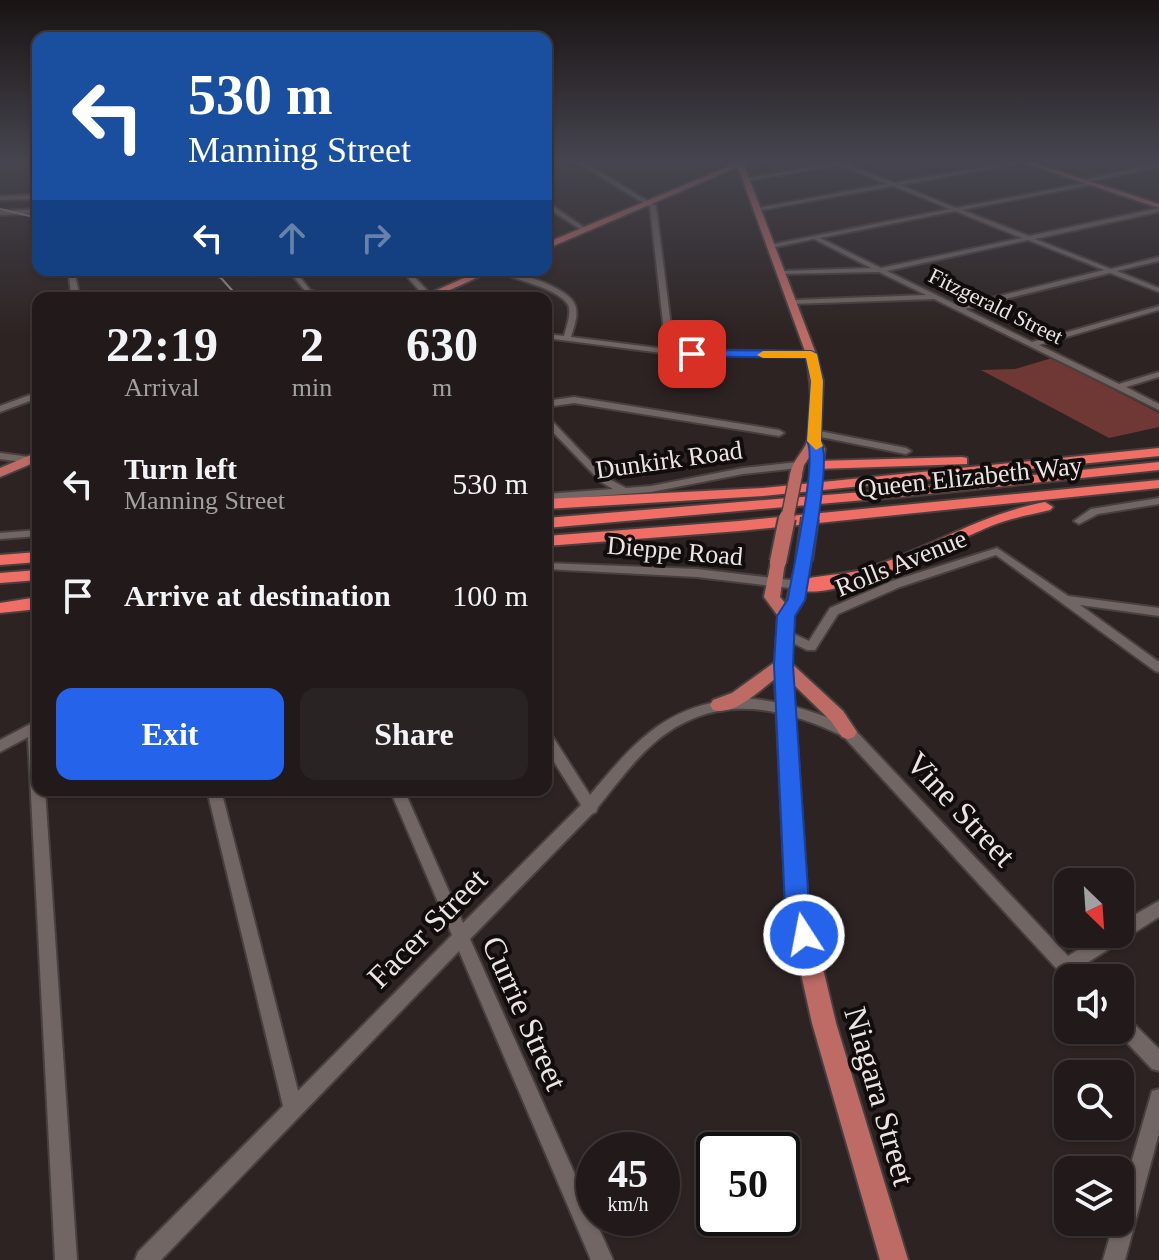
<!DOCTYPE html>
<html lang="en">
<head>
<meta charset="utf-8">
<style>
  body { margin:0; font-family:Georgia,serif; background:#2a2323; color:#f1f3f6; height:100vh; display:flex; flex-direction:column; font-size:30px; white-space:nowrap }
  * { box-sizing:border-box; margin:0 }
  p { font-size:26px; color:#a2a1a2 }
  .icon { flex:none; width:44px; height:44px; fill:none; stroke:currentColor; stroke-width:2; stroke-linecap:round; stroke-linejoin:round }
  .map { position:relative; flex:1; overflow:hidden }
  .details { position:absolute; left:32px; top:292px; width:520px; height:504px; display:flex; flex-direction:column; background:#221a1a; border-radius:16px; box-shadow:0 2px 6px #0004,0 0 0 2px #3f3839 }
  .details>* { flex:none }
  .hud { position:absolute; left:32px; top:32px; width:520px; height:244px; border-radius:16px; box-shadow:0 2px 6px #0004,0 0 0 2px #3f3839; background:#1a4fa0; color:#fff; overflow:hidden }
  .needle { width:52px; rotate:155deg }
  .buttons { position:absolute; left:1054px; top:868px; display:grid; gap:16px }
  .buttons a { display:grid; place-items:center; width:80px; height:80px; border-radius:16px; background:#221a1a; box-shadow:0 2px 6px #0004,0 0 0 2px #3f3839; font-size:40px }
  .speed { position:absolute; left:576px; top:1132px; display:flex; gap:16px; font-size:40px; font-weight:700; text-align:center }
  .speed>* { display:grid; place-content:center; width:104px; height:104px; border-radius:50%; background:#221a1a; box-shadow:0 2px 6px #0004,0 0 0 2px #3f3839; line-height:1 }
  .speed small { font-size:20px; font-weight:400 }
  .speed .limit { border:4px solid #111; border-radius:12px; background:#fff; color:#111 }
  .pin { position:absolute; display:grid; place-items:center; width:68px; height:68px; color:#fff; margin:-34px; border-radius:16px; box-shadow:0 4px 12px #0006 }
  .me { position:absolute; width:88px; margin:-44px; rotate:349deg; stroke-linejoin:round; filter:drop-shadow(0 0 6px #0008) }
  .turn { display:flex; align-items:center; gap:28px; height:168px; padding:0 24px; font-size:36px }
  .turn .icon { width:104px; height:104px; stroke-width:2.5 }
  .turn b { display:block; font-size:56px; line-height:68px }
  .lanes { display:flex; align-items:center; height:76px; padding:0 24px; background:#0003; justify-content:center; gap:40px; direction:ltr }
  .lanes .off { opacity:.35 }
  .eta { display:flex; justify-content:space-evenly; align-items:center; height:136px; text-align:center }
  .eta b { font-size:48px; font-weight:800; line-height:56px }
  .cta { display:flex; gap:16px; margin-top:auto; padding:16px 24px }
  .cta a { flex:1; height:92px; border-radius:16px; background:#2563eb; color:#fff; font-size:32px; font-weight:800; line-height:92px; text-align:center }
  .cta a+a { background:#2a2323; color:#f1f3f6 }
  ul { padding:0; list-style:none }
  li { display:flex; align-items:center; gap:24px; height:112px; padding:0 24px }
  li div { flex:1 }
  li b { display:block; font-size:30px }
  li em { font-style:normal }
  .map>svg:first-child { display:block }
  .green { fill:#6f3834 }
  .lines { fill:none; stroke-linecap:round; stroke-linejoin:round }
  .minor-casing { stroke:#48403f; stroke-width:4 }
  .major-casing { stroke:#48403f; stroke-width:4 }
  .highway-casing { stroke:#48403f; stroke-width:4 }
  .minor { fill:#726664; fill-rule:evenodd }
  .major { fill:#be6b66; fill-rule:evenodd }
  .highway { fill:#f16e67; fill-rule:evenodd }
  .rail { stroke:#98908f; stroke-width:2 }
  .major-bridge-far1-casing { stroke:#48403f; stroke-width:15; stroke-linecap:butt }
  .major-bridge-casing { stroke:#48403f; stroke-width:20; stroke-linecap:butt }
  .major-bridge-far1 { stroke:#be6b66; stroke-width:12 }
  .major-bridge { stroke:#be6b66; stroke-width:16 }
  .route { fill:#2563eb; stroke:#184099; stroke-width:2 }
  .slow { fill:#f59e0b }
  .labels { text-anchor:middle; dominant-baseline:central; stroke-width:8; stroke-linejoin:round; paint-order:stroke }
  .far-street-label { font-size:22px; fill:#ebe4e3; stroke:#120d0d }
  .street-label { font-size:26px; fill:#ebe4e3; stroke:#120d0d }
  .near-street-label { font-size:32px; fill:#ebe4e3; stroke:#120d0d }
</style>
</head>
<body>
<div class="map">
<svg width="1159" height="1260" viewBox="0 0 1159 1260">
  <rect width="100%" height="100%" fill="#2d2322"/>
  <polygon class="green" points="1052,358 1159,413 1159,427 1109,438 981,370 1015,369"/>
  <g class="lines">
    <defs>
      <g id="minor">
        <path d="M 573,160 L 580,160 L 656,206 L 674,350 L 811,352 L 814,352 L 814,356 L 670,354 L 546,338 L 546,334 L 564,336 C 566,327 572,313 568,305 C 559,288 509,278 493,270 C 511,270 568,286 575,305 C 579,314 574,327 571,337 L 666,349 L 650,207 Z"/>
        <path d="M 828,160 L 841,162 L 866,160 L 846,164 L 894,183 L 1023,160 L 1026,162 L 900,185 L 956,208 L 1092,182 L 1090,185 L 962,210 L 1029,236 L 1159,208 L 1159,212 L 1035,239 L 1111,269 L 1159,257 L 1159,261 L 1117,271 L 1159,288 L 1159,292 L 1110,273 L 965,309 L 1032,342 L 1159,306 L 1159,310 L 1039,345 L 1119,384 L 1159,372 L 1159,377 L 1126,387 L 1159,404 L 1159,410 L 934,299 L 791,304 L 790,302 L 794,300 L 926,295 L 879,272 L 780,274 L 779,273 L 782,271 L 871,268 L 814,239 L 771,248 L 768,246 L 769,245 L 950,209 L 893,186 L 756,211 L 753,209 L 887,184 L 840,165 L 746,181 L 743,179 L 834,163 ZM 955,211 L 1022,238 L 881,268 L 820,238 ZM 1028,240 L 1104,270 L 959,306 L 887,271 Z"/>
        <polygon points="1159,163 1159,167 1082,183 1079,181"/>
        <polygon points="38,195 38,199 0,200 0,196"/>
        <polygon points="546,202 548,203 588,230 583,231 546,207"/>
        <polygon points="38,209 38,213 0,215 0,211"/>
        <polygon points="68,270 74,270 80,298 72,298"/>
        <polygon points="305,270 314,270 300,277 310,290 323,295 323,297 306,292 293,276"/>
        <polygon points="401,270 408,270 434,298 426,298"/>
        <polygon points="38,392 38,398 0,412 0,406"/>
        <polygon points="574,397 779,430 784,433 779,436 574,403 546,407 546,401"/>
        <polygon points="546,417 549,418 592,463 646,470 648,472 643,475 599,469 607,478 626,488 651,486 743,468 798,462 803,465 798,468 743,474 651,492 546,500 546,494 613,489 601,482 546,425"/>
        <polygon points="814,430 906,448 911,451 906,454 811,435 811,431"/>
        <polygon points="0,453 30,457 35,460 30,463 0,459"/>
        <polygon points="1159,498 1159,504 1098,514 1079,524 1074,521 1091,509"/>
        <polygon points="38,530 38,536 0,539 0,533"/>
        <polygon points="997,548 1068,596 1159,608 1159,616 1080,605 1159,662 1159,672 1155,671 996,555 900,587 838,614 815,650 807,650 781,637 779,634 785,630 809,641 830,608 892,581"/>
        <polygon points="546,563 697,569 799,581 805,585 799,589 697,577 546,569"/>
        <path d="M 744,698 C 783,701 817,712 853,728 L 1068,956 L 1103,934 L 1120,934 L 1120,923 L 1159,901 L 1159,917 L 1079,968 L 1086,978 L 1068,978 L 1068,981 L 843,736 C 779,705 713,692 654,743 C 633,761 616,785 598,807 L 596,812 L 592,814 L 470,939 L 613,1260 L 591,1260 L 459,951 L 161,1260 L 135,1260 L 138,1252 L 283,1106 L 207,790 L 221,790 L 298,1091 L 452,935 L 390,790 L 404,790 L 463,923 L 581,805 L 546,749 L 546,733 L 551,734 L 590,795 C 637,739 667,704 744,698 Z"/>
        <polygon points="38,720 38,790 45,790 77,1260 55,1260 28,737 0,752 0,740"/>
        <polygon points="1120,1013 1126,1016 1159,1049 1159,1071 1152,1069 1115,1030 1120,1030"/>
        <polygon points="1159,1089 1159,1133 1125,1260 1103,1260 1114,1222 1120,1222 1120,1202 1150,1098 1152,1091"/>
      </g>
      <g id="major">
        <path d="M 736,160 L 750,161 L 744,165 L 816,354 L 823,381 L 820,441 L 825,449 L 821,478 L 816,479 L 810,475 L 812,453 L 804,465 L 801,478 L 796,479 L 790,475 C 792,461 802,454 807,442 C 815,423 810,374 806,354 L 738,167 L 546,249 L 546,243 L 737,163 Z"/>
        <polygon points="1015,160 1025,160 1159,204 1159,208"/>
        <polygon points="482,270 494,270 432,298 419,298"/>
        <polygon points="38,452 38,461 0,477 0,468"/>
        <path d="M 804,555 L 811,560 L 804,600 L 794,616 L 791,663 L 843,711 L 857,732 L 854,737 L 848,739 L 842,737 L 831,721 L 793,684 L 808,906 L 836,1023 L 908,1260 L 880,1260 L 812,1023 L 786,906 L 775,679 C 759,691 734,716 713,710 L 710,705 L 713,700 L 732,693 L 775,662 L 778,616 L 764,597 L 771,562 L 778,557 L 785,562 L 780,597 L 786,604 L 797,560 Z"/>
      </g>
      <g id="highway">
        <polygon points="1159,448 1159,456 763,496 546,509 546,499 763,488"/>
        <polygon points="962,457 967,458 967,464 817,469 810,465 817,461"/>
        <polygon points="1159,462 1159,470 899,497 546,528 546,518 899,489"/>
        <polygon points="1159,480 1159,488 739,531 546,546 546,536 739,521"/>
        <path d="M 1045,502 L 1053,507 L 1050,510 C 1030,515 1010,518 991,526 C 958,539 817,614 791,585 C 799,576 845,575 861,570 C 926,551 976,515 1045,502 Z"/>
        <polygon points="38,552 38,562 0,565 0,555"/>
        <polygon points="38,570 38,580 0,583 0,573"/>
        <polygon points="38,597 38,609 0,613 0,603"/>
      </g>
    </defs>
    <use href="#minor" class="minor-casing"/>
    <use href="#major" class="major-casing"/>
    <use href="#highway" class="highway-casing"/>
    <use href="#minor" class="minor"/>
    <use href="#major" class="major"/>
    <use href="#highway" class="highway"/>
    <g class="rail">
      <polyline points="0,209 38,218"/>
      <polyline points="199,270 221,278 239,298"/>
    </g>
    <defs>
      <g id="major-bridge-far1">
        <polyline points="787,520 796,475"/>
        <polyline points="810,520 816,475"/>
      </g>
      <g id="major-bridge">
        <polyline points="804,560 810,518"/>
        <polyline points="778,562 787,518"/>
      </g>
    </defs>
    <use href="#major-bridge-far1" class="major-bridge-far1-casing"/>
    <use href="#major-bridge" class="major-bridge-casing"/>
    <use href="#major-bridge-far1" class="major-bridge-far1"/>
    <use href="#major-bridge" class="major-bridge"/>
  </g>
  <linearGradient id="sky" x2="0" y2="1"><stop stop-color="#191313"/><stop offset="0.48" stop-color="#46454f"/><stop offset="1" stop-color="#46454f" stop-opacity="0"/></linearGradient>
  <rect width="1159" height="336" fill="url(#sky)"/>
  <path class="route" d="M 692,350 L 811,351 L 817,354 L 823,381 L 821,441 C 832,459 809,572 805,600 L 795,616 L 793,665 L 809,906 L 816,935 L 812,944 L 804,947 L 795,944 L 785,906 L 774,665 L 777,616 L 788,599 C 792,572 818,459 807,441 L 811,381 L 806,358 L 687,356 L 687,351 Z"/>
  <polygon class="slow" points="811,351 817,354 823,381 821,441 823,446 816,450 807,441 811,381 806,358 763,358 757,355 763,351"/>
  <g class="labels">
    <g class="far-street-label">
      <text transform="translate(996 306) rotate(26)">Fitzgerald Street</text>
    </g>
    <g class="street-label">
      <text transform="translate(669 460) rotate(-8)">Dunkirk Road</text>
      <text transform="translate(970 477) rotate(-6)">Queen Elizabeth Way</text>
      <text transform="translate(675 551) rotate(5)">Dieppe Road</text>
      <text transform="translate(901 563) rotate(-22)">Rolls Avenue</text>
    </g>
    <g class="near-street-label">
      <text transform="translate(961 809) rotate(47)">Vine Street</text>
      <text transform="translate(427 928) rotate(-45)">Facer Street</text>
      <text transform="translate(525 1013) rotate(66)">Currie Street</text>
      <text transform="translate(880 1096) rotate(74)">Niagara Street</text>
    </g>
  </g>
</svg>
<div class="buttons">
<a><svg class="needle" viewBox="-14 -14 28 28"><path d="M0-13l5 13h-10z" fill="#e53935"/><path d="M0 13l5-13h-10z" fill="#a2a1a2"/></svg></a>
<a><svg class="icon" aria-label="sound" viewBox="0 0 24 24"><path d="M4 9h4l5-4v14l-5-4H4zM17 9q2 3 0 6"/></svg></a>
<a><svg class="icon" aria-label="search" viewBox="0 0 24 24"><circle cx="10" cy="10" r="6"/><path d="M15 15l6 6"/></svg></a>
<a><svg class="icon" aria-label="layers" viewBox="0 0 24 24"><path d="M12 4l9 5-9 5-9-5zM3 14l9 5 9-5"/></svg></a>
</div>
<div class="speed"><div>45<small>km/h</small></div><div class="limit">50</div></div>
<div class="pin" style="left:692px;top:354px;background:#d93025"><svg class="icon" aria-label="arrive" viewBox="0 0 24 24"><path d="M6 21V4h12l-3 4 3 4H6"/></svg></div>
<svg class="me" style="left:804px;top:935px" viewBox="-20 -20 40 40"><circle r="17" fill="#2563eb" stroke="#fff" stroke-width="3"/><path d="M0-11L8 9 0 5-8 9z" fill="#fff"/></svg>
<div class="hud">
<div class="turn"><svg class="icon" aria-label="left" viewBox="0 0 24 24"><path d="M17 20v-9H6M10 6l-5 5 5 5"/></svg><div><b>530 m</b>Manning Street</div></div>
<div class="lanes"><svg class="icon" aria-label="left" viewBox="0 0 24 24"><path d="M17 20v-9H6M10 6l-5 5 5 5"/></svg><svg class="icon off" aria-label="ahead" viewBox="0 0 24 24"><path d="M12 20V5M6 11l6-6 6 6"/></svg><svg class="icon off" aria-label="right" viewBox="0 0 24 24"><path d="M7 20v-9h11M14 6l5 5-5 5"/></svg></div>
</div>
<section class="details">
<div class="eta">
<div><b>22:19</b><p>Arrival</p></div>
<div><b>2</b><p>min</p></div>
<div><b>630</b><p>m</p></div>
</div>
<ul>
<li><svg class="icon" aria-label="left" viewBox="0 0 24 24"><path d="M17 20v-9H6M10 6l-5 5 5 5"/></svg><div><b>Turn left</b><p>Manning Street</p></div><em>530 m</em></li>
<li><svg class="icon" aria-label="arrive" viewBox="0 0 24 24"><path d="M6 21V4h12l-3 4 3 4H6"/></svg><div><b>Arrive at destination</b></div><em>100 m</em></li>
</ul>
<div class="cta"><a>Exit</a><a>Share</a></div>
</section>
</div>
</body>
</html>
